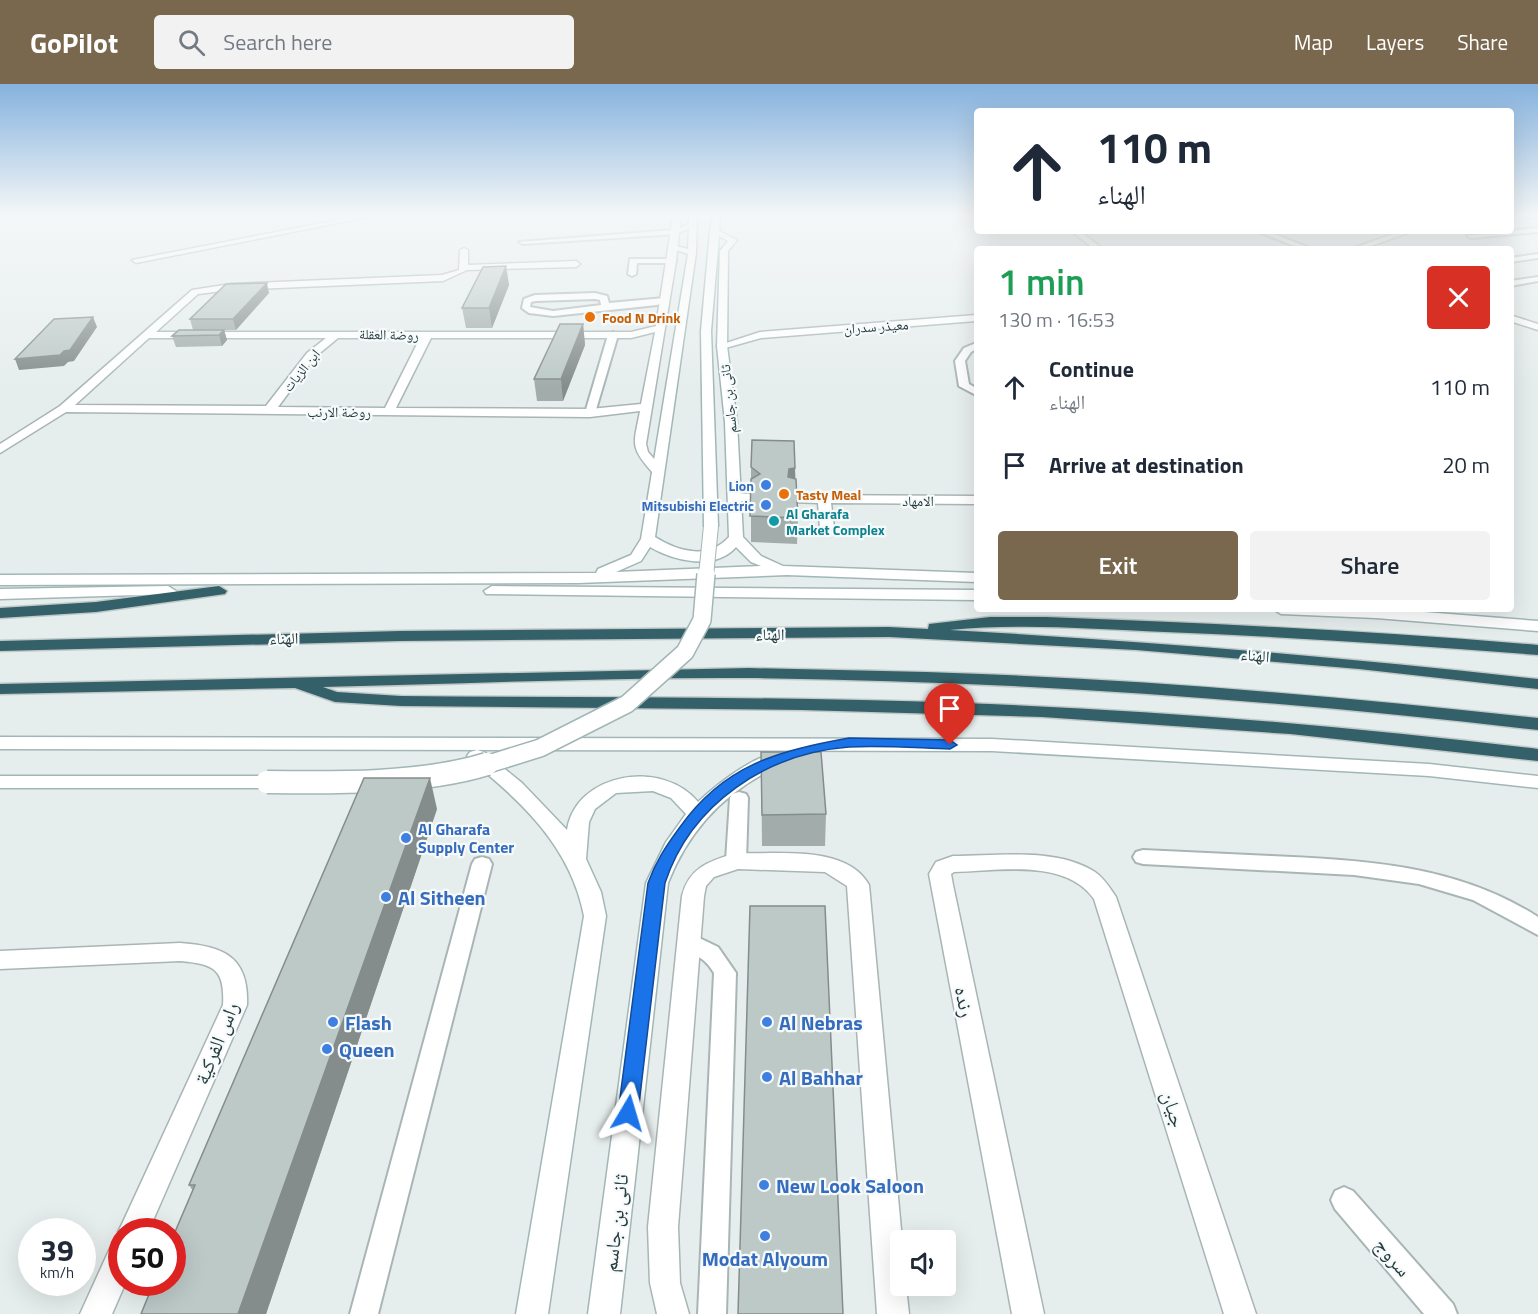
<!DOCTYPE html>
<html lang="en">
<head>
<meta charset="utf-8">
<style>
  body { margin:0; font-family:"Titillium Web","Noto Naskh Arabic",sans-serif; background:#f2f2f3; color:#1f2937; height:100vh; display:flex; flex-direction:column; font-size:22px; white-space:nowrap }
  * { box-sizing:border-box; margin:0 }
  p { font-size:20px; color:#747a83 }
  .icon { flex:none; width:33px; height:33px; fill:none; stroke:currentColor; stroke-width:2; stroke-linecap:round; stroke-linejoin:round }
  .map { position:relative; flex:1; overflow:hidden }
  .side { position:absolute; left:974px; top:162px; width:540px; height:366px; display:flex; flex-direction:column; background:#fff; border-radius:6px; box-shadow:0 6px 24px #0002 }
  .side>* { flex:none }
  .banner { position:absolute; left:974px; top:24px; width:540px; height:126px; border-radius:6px; box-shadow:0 6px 24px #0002; background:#fff; color:#1f2937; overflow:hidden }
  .controls { position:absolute; left:890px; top:1146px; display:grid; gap:12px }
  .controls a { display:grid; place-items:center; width:66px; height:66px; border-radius:6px; background:#fff; box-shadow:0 6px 24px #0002; font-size:30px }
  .speed { position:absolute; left:18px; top:1134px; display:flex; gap:12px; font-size:30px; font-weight:700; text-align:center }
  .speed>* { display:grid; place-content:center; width:78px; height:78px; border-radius:50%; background:#fff; box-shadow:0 6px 24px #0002; line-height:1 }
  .speed small { font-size:15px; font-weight:400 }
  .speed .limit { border:9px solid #d22; background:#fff; color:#111 }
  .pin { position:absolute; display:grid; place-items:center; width:51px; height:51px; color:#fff; margin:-62px -26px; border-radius:50% 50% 50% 0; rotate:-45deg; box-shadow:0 0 6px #0007 }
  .pin .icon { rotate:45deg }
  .me { position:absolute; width:66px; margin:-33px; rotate:7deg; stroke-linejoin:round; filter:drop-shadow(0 0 4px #0008) }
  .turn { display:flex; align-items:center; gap:21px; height:126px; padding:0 24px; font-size:27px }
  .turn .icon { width:78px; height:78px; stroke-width:2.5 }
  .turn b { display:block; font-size:42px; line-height:51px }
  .round { display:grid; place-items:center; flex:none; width:63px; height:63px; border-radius:6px; background:#f2f2f3 }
  .summary { display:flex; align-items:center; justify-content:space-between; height:102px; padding:0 24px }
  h1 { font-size:36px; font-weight:600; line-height:45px; color:#1e9e55 }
  .action { display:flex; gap:12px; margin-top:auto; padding:12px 24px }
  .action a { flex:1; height:69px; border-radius:6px; background:#79684e; color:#fff; font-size:24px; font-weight:600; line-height:69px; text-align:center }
  .action a+a { background:#f2f2f3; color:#1f2937 }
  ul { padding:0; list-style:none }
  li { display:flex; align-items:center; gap:18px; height:78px; padding:0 24px }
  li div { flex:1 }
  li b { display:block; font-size:22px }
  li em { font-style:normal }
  header { display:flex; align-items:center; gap:36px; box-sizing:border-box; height:84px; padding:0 30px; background:#79684e; color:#fff }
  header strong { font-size:28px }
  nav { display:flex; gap:33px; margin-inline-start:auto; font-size:21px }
  .search { width:420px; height:54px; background:#f2f2f3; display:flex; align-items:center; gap:15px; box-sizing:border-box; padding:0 21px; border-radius:6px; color:#747a83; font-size:22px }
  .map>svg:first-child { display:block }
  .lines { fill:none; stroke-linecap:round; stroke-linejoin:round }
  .lane-casing { stroke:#a9b5b5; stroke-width:4 }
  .street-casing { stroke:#a9b5b5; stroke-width:3 }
  .secondary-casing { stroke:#a2b6b6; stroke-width:3 }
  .highway-casing { stroke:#c2c9c9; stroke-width:3 }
  .lane { fill:#fff; fill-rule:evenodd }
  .street { fill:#fff; fill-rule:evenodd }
  .secondary { fill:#fff; fill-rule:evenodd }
  .highway { fill:#346169; fill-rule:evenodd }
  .secondary-bridge-far2-casing { stroke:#a2b6b6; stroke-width:16; stroke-linecap:butt }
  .secondary-bridge-far1-casing { stroke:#a2b6b6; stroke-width:20; stroke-linecap:butt }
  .secondary-bridge-casing { stroke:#a2b6b6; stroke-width:25; stroke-linecap:butt }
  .secondary-bridge-far2 { stroke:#fff; stroke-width:14 }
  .secondary-bridge-far1 { stroke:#fff; stroke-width:17 }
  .secondary-bridge { stroke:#fff; stroke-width:22 }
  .wall { fill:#a2adab }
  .shaded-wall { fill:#848d8b }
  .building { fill:#bcc9c7; stroke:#848d8b; stroke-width:1.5 }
  .route { fill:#1a73e8; stroke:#114b97; stroke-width:1.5 }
  .food-dot { fill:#e8710a; stroke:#f7fafa; stroke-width:2 }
  .shop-dot { fill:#3f7fe0; stroke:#f7fafa; stroke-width:2 }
  .culture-dot { fill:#0f9aa8; stroke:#f7fafa; stroke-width:2 }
  .labels { text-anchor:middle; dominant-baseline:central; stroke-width:4.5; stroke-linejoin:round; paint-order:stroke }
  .far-food-label { font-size:14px; font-weight:bold; fill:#c56008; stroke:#f7fafa; text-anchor:start }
  .far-street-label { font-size:14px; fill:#263d3f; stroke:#f7fafa }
  .far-shop-label { font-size:14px; font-weight:bold; fill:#366cbe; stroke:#f7fafa; text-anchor:end }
  .far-culture-label { font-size:14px; font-weight:bold; fill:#0d838f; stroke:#f7fafa; text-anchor:start }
  .street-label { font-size:16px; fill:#263d3f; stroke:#f7fafa }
  .shop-label { font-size:16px; font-weight:bold; fill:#366cbe; stroke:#f7fafa; text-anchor:start }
  .near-shop-label { font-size:20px; font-weight:bold; fill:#366cbe; stroke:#f7fafa; text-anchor:start }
  .near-street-label { font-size:20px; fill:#263d3f; stroke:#f7fafa }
</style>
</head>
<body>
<header>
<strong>GoPilot</strong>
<div class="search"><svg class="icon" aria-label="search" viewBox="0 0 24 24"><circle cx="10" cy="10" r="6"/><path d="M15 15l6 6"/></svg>Search here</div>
<nav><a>Map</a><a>Layers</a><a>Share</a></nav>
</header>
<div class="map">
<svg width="1538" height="1230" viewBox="0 0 1538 1230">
  <rect width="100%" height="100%" fill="#e6eeed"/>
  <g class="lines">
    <defs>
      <g id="lane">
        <polygon points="1529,132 1538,132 1538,135 1530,133"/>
        <polygon points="1538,144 1538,148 1471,154 1467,152"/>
        <polygon points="674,146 677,150 523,160 519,158"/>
        <polygon points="1257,147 1267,147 1312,165 1301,165"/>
        <polygon points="1538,170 1538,174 1510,178 1510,174"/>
        <polygon points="630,175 672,175 676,177 672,179 637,179 636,190 632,192 628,190"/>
        <polygon points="1538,193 1538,197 1510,202 1510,197"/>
        <path d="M 595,209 L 607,212 L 609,219 L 664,214 L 668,217 L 657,221 L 553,232 L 529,229 L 522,224 L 524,215 L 535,211 ZM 595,215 L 600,216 L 601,221 L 553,227 L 530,223 L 531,218 L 536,217 Z"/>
        <polygon points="613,248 618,251 595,329 586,331 585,329 608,251"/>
        <polygon points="976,259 976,265 971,268 965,277 969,300 976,304 976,311 959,302 955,277 964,264"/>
        <polygon points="739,708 746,710 748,714 746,777 743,782 729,782 726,777 730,714 732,710"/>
        <path d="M 1143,766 C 1186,768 1228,770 1271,772 C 1364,776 1457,781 1538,833 L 1538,851 L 1473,816 L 1419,800 L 1354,791 L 1143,780 L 1136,778 L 1133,773 L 1136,768 Z"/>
        <polygon points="482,773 489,775 492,780 378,1230 350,1230 472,780 475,775"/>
        <path d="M 689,849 L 718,863 L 736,889 L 726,1230 L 698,1230 L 714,889 C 704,870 685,869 678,857 L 681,851 Z"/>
        <polygon points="1344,1103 1353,1107 1453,1220 1457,1230 1424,1230 1335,1125 1331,1116 1335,1107"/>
      </g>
      <g id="street">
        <polygon points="359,132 373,132 136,179 132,176"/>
        <path d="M 673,132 L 681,132 L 676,177 L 646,360 L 648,368 L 663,385 L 662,388 L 652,388 C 629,362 634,360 640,327 L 590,333 L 66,328 L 0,369 L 0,360 L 60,322 L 192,206 L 231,200 L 442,191 L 459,186 L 460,166 L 464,164 L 468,166 L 468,181 L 576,177 L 580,180 L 576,183 L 467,186 L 443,197 L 231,206 L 198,210 L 156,248 L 631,248 L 656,242 ZM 655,248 L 641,320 L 590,325 L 396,324 L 431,254 L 631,254 ZM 149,254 L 326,254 L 307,269 L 266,322 L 75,321 ZM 338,254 L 420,254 L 385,324 L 278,323 L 315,273 Z"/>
        <polygon points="1071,147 1080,147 1103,165 1094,165"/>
        <polygon points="1401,147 1413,147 1363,165 1351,165"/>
        <polygon points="976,231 976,237 761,254 722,265 717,262 760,248"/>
        <polygon points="1510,231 1538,240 1538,246 1510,237"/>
        <polygon points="734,409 751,410 758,414 751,418 729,416 729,410"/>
        <polygon points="795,411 976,412 976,420 831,419 834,444 827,448 820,444 818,419 790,418 790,412"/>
        <path d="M 736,769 C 777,771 846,760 869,801 L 902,1156 L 900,1202 L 906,1202 L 909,1230 L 877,1230 L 847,802 L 825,788 L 738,785 L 714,793 L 706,802 L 704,812 L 678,1143 L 680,1199 L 689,1230 L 657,1230 L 650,1199 L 648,1143 L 682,812 C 689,783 710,777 736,769 Z"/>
        <path d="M 953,772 C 997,772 1056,763 1095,788 C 1104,794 1110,804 1116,813 L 1256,1230 L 1224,1230 L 1094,815 C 1065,774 997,787 954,788 L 951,790 L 953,801 L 1044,1230 L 1012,1230 L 929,790 L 936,778 Z"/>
        <path d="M 180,859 C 224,862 249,873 247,921 L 148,1148 L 122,1148 L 122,1156 L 118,1148 L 123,1138 L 223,921 C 225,885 214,880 180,877 L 0,885 L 0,867 Z"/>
        <polygon points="122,1158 122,1198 126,1198 112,1230 80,1230 111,1162"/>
      </g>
      <g id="secondary">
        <path d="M 690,132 L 697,132 L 696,169 L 655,453 C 679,468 708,476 729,453 L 725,338 L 717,262 L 720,167 L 728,157 L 719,152 L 711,247 L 718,442 L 711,446 L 704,442 L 701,247 L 710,147 L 713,132 L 720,132 L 719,147 L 737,156 L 728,167 L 727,262 L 737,338 L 743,453 L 761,472 L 783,482 L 976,489 L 976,498 L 787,491 L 578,499 L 0,501 L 0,491 L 596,489 L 598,485 L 631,471 L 641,455 L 688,170 L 668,163 L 672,161 L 688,165 L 689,145 L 674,150 L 670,148 L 689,140 ZM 650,463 C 674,477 715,487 736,463 L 751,478 L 761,482 L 616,488 L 641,477 Z"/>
        <polygon points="168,502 176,507 174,510 0,515 0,505"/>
        <polygon points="492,502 976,506 976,516 486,510 484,507"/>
        <polygon points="1273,525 1386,525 1538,537 1538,547 1376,534 1281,530"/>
        <polygon points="0,653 992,655 1429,680 1538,692 1538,704 1429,692 992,667 0,665"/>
        <path d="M 477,666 L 484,668 L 522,699 L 567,746 C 576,688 663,675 698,718 C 716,701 764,662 790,669 L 793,673 L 790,677 C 732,701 691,740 668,799 L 620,1230 L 588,1230 L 646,799 L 666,758 L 686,730 L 671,714 L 653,707 L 616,709 L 595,725 L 589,738 L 586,775 L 601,808 L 606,832 L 548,1230 L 516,1230 L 584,832 C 571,764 523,718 470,676 L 467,672 L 470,668 Z"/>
        <polygon points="0,692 267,692 274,693 277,698 274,703 267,704 0,704"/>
      </g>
      <g id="highway">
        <polygon points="219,502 227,507 225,510 96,528 0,534 0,524 96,518"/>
        <path d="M 1046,533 C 1210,539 1374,547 1538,561 L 1538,571 C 1414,561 1289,553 1165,548 C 1093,545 1022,539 950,546 C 1147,557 1342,573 1538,595 L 1538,605 L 1359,585 L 1136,566 L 889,553 L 400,557 L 0,567 L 0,557 L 400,547 L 889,543 L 928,545 L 929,540 L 990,533 Z"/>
        <path d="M 749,584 C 826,586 904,587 981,590 C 1167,597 1353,614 1538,634 L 1538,646 C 1277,616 1014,597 751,594 C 608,593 465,600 323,603 L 337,608 L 401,612 C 588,614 775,612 962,619 C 1155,626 1347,642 1538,665 L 1538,677 L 1290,650 L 1042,633 L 802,626 L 401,622 L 335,618 L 295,604 L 0,610 L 0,600 Z"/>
      </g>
    </defs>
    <use href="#lane" class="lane-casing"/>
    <use href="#street" class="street-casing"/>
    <use href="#secondary" class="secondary-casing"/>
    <use href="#highway" class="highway-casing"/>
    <use href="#lane" class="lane"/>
    <use href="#street" class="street"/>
    <use href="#secondary" class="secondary"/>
    <use href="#highway" class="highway"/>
    <defs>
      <polyline id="secondary-bridge-far2" points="706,492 711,442"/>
      <polyline id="secondary-bridge-far1" points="482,682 540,664 627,620 685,568 702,536 706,490"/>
      <path id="secondary-bridge" d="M 267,698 C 335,699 423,700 487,680"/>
    </defs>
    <use href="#secondary-bridge-far2" class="secondary-bridge-far2-casing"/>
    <use href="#secondary-bridge-far1" class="secondary-bridge-far1-casing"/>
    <use href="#secondary-bridge" class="secondary-bridge-casing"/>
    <use href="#secondary-bridge-far2" class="secondary-bridge-far2"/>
    <use href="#secondary-bridge-far1" class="secondary-bridge-far1"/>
    <use href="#secondary-bridge" class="secondary-bridge"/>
  </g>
  <g class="wall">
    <polygon points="506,182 509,201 492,244 466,244 462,224"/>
    <polygon points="269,209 236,246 224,246 227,256 222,262 176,263 172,252 193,246 190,235"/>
    <polygon points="583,240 585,261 563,317 537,317 534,295"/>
    <polygon points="751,383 795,384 798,434 797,460 751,458"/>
    <polygon points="761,668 826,730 825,762 762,762"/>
    <polygon points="437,725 266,1230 141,1230 193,1107 189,1101"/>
  </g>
  <g class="shaded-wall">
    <polygon points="506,182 509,201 492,244 489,224"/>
    <polygon points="267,199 269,209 236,246 233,235"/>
    <polygon points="93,233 97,243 74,277 68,278 64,282 19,286 15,275 64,267"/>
    <polygon points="583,240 585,261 563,317 561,295"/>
    <polygon points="224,246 227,256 222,262 219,251"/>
    <polygon points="795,384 795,409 788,418 789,385"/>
    <polygon points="430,694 437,725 266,1230 238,1230"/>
  </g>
  <g class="building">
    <polygon points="506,182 489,224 462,224 483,183"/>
    <polygon points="267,199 233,235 190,235 226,200"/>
    <polygon points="93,233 70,266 64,267 60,271 15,275 54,235"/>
    <polygon points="560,240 583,240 561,295 534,295"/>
    <polygon points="179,246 224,246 219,251 172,252"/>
    <polygon points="752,356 794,357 795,384 789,385 788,393 796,395 798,434 750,432 751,395 760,390 751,383"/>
    <polygon points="761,668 821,668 826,730 762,731"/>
    <polygon points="364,694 430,694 238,1230 141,1230 154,1198 172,1198 172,1155 195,1101 189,1101"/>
    <polygon points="750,822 825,822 843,1230 738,1230"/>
  </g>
  <linearGradient id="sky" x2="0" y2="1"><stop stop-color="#86b2de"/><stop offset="0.43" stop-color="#f4f7f7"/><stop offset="1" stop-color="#f4f7f7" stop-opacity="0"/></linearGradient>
  <rect width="1538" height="304" fill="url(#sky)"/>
  <path class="route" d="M 849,654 L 950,656 L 957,661 L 950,665 C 917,664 882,661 849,663 C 767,669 691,720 665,799 L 638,1029 L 635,1035 L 628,1038 L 621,1035 L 618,1029 L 648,799 C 656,777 666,762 680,743 C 724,681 777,667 849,654 Z"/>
  <g class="food-dot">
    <circle cx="590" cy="233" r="6"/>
    <circle cx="784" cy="410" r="6"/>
  </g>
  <g class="shop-dot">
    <circle cx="766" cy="401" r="6"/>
    <circle cx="766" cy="421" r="6"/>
    <circle cx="406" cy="754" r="6"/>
    <circle cx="386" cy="813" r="6"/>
    <circle cx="333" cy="938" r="6"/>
    <circle cx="767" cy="938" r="6"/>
    <circle cx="327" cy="965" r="6"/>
    <circle cx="767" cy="993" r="6"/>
    <circle cx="764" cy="1101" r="6"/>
    <circle cx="765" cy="1152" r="6"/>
  </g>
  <circle class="culture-dot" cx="774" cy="437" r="6"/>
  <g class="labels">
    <g class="far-food-label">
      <text x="602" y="233">Food N Drink</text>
      <text x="796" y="410">Tasty Meal</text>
    </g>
    <g class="far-street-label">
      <text transform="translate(876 242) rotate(-4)">معيذر سدران</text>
      <text transform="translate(389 250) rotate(1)">روضة العقلة</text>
      <text transform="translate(301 286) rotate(-51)">ابن الزيات</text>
      <text transform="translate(728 315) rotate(-96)">ثانى بن جاسم</text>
      <text x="339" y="327">روضة الارنب</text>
      <text x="918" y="416">الامهاد</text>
    </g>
    <g class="far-shop-label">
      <text x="754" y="401">Lion</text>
      <text x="754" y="421">Mitsubishi Electric</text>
    </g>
    <g class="far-culture-label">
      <text x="786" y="429">Al Gharafa<tspan x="786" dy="16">Market Complex</tspan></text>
    </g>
    <g class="street-label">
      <text x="770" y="550">الهناء</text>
      <text transform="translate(284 554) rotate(-1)">الهناء</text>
      <text transform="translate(1255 571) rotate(5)">الهناء</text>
    </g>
    <g class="shop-label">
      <text x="418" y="745">Al Gharafa<tspan x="418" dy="18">Supply Center</tspan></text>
    </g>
    <g class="near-shop-label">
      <text x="398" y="813">Al Sitheen</text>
      <text x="345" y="938">Flash</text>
      <text x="779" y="938">Al Nebras</text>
      <text x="339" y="965">Queen</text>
      <text x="779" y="993">Al Bahhar</text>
      <text x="776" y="1101">New Look Saloon</text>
      <text x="765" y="1174" text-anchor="middle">Modat Alyoum</text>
    </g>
    <g class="near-street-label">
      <text transform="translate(965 918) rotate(79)">رنده</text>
      <text transform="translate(216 959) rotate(-68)">راس الفركية</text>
      <text transform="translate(1174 1025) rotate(72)">جيان</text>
      <text transform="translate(615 1139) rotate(-83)">ثانى بن جاسم</text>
      <text transform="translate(1393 1173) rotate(49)">سروج</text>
    </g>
  </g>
</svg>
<div class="controls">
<a><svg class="icon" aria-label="sound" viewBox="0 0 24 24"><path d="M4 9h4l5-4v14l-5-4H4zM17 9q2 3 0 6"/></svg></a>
</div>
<div class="speed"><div>39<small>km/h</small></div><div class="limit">50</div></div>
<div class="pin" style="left:950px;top:661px;background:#d93025"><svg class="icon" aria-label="arrive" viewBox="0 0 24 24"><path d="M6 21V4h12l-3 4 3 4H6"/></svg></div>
<svg class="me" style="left:628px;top:1029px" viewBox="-20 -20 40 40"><path d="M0-17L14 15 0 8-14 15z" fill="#1a73e8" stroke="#fff" stroke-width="4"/></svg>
<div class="banner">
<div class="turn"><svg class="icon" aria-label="ahead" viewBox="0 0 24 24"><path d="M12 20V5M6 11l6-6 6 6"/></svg><div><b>110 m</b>الهناء</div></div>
</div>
<section class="side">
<div class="summary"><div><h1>1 min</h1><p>130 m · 16:53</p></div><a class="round" style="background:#d93025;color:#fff"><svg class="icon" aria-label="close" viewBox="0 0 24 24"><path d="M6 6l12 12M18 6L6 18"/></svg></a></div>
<ul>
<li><svg class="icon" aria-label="ahead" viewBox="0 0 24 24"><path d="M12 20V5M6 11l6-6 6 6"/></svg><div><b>Continue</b><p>الهناء</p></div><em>110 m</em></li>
<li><svg class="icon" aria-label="arrive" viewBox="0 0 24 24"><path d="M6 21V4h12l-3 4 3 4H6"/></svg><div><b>Arrive at destination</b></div><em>20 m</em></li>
</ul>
<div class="action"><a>Exit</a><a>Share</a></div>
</section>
</div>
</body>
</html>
